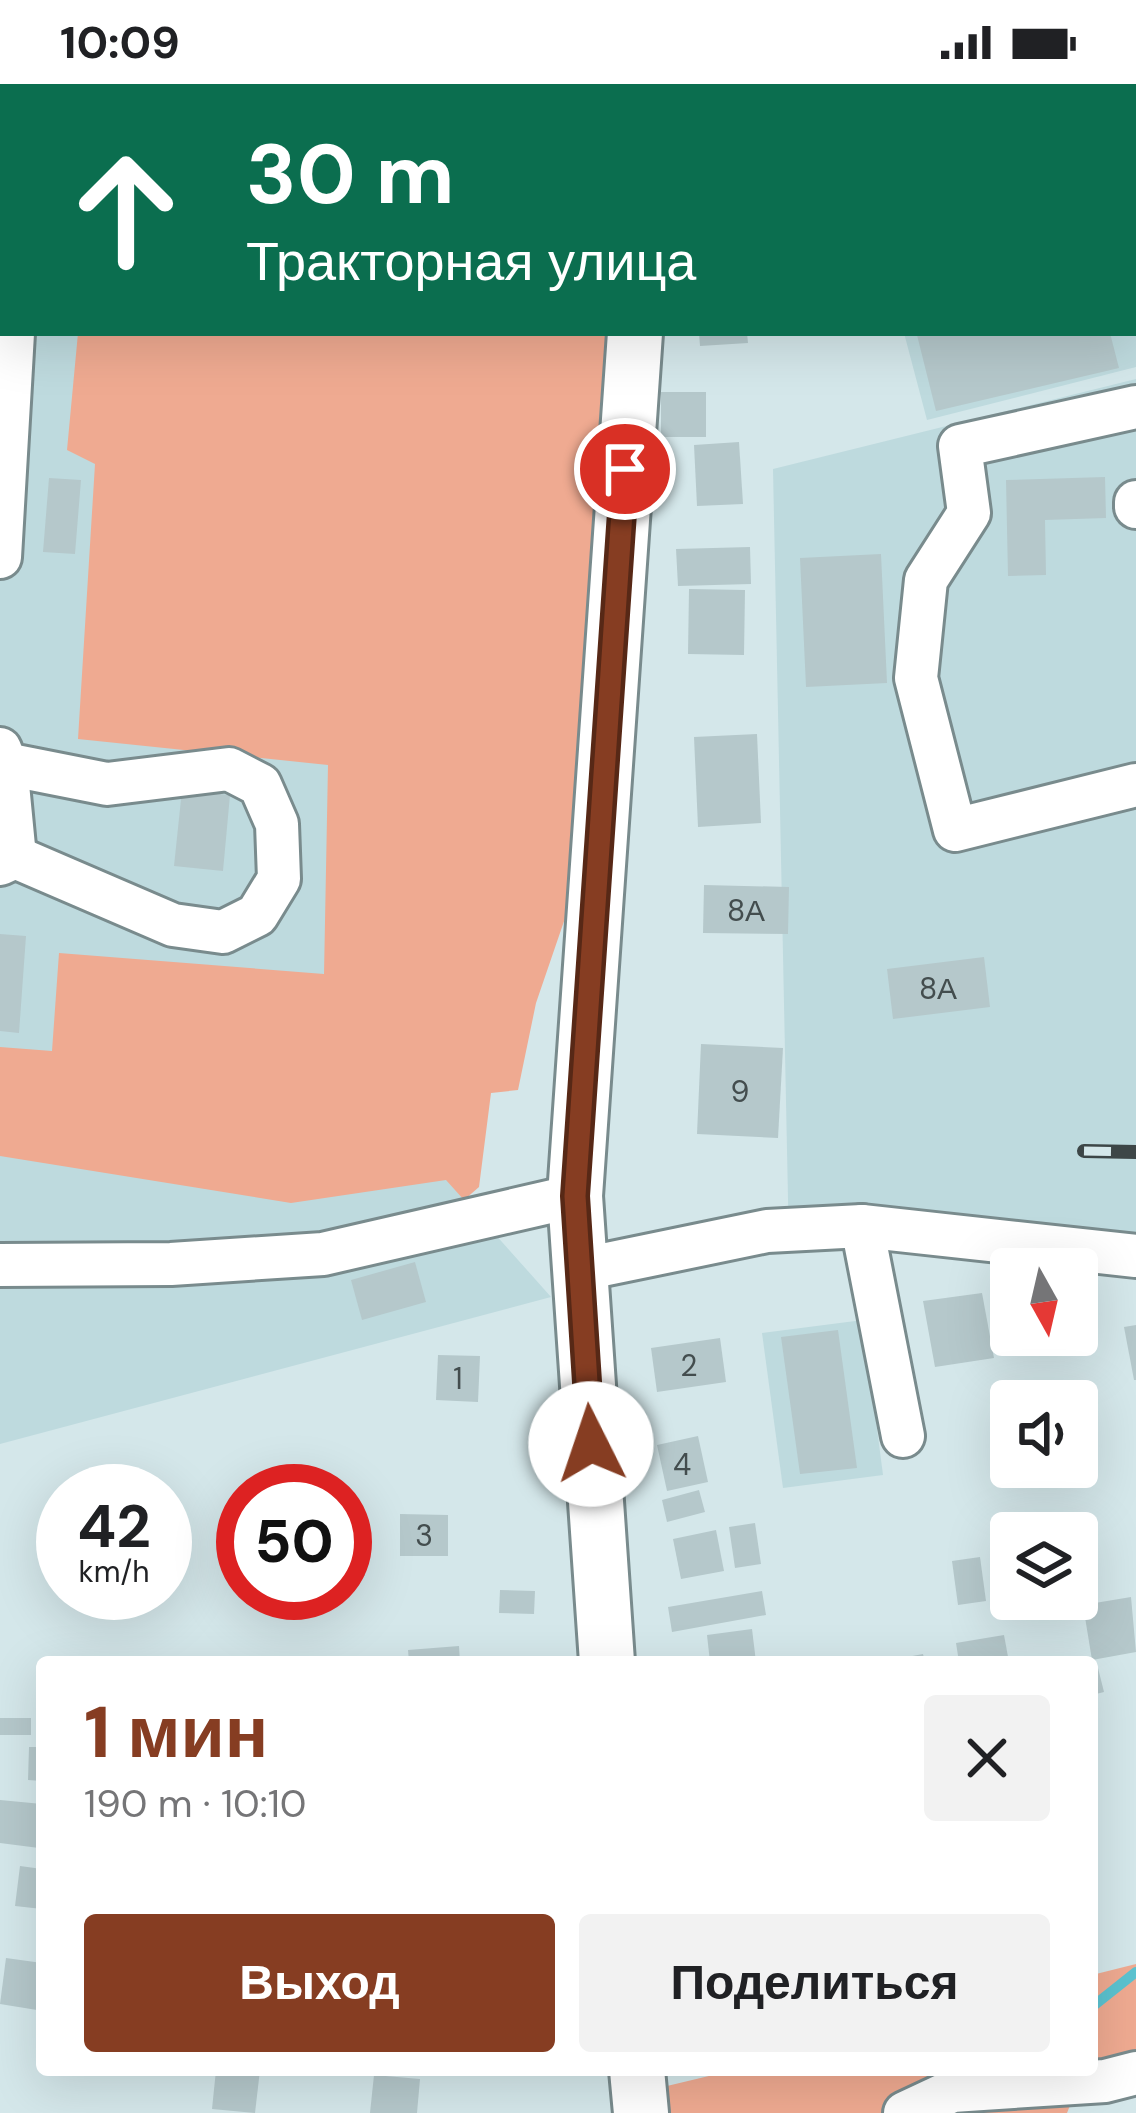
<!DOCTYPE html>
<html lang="ru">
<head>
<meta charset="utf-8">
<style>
  body { margin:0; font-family:"DM Sans",sans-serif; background:#f2f2f2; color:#202124; height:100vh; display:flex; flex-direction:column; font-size:45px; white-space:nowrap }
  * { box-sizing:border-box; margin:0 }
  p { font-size:39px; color:#757577 }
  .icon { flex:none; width:66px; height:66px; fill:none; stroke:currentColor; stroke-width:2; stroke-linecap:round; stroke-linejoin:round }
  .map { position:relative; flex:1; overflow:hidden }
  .panel { position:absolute; left:36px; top:1572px; width:1062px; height:420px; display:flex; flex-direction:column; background:#fff; border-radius:12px; box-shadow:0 12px 48px #0002 }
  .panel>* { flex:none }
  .guide { position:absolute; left:0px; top:0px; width:1137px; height:252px; box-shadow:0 12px 48px #0002; background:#0b6e4f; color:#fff; overflow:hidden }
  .needle { width:78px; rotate:172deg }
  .tools { position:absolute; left:990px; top:1164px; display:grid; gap:24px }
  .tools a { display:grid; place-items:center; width:108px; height:108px; border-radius:12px; background:#fff; box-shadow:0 12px 48px #0002; font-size:60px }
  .speed { position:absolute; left:36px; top:1380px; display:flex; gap:24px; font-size:60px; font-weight:700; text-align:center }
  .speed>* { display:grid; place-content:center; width:156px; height:156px; border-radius:50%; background:#fff; box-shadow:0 12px 48px #0002; line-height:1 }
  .speed small { font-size:30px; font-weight:400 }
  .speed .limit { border:18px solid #d22; background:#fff; color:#111 }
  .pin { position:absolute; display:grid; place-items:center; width:102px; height:102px; color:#fff; margin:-51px; border:6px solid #fff; border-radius:50%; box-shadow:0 3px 12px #0007 }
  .me { position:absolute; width:132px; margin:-66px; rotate:356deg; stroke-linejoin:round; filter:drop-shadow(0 0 9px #0008) }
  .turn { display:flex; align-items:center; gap:42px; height:252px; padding:0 48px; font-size:54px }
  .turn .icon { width:156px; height:156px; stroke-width:2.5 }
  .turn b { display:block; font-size:84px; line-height:102px }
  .round { display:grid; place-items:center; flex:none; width:126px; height:126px; border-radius:12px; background:#f2f2f2 }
  .headline { display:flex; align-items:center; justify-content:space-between; height:204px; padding:0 48px }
  h1 { font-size:72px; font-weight:800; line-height:90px; color:#863d22 }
  .button { display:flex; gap:24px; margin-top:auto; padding:24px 48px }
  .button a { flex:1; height:138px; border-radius:12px; background:#863d22; color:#fff; font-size:48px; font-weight:800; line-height:138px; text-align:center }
  .button a+a { background:#f2f2f2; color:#202124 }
  .status { display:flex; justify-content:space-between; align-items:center; height:84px; padding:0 60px; background:#fff; direction:ltr }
  .status svg { height:33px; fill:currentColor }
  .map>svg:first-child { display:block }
  .built { fill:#bedade }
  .green { fill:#efaa91 }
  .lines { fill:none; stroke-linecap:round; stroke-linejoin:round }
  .stream { stroke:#5bc3d0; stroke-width:10 }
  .building { fill:#b5c8cb }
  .minor-casing { stroke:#798b8d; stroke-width:48 }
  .major-casing { stroke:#798b8d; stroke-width:60 }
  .minor { stroke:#fff; stroke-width:42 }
  .major { stroke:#fff; stroke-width:54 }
  .rail-casing { stroke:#3d4647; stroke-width:14 }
  .rail { stroke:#d4e7ea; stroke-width:9; stroke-dasharray:27; stroke-linecap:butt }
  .route-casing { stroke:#572816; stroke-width:30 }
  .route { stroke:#863d22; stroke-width:21 }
  .labels { text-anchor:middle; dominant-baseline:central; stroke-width:10; stroke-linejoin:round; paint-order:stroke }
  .number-label { font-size:30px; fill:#434d4e }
</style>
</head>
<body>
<div class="status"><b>10:09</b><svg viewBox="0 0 49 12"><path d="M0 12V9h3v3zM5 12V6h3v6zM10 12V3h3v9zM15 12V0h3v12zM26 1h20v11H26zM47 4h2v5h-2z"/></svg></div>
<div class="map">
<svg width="1136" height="2029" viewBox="0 0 1136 2029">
  <rect width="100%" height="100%" fill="#d4e7ea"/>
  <g class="built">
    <polygon points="0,12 3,249 512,249 447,1096 551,1213 0,1360"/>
    <polygon points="1136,187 1136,283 927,336 904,249 1134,249"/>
    <polygon points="1136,295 1136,1168 789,1163 773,385"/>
    <polygon points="863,1236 883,1391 783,1404 762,1249"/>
  </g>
  <g class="green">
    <polygon points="78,249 611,249 574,808 536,919 518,1006 491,1009 479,1103 464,1116 446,1096 291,1119 0,1072 0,963 52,967 59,869 324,890 328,681 78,655 95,380 67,366"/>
    <polygon points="1136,1880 1136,1970 1092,1982 1092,1891"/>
    <polygon points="734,1986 1084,1986 1067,2029 670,2029 667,2002"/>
  </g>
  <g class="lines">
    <polyline class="stream" points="1092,1923 1136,1888"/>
  </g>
  <g class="building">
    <polygon points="699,249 747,249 748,259 700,262"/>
    <polygon points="925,249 1110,249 1119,284 936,327 917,251"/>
    <rect x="661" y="308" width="45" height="45"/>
    <polygon points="739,358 743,420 697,422 694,361"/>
    <polygon points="1105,393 1106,434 1045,436 1046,491 1008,492 1006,396"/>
    <polygon points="49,394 81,396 75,470 43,468"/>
    <polygon points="750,463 751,500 678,502 676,465"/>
    <polygon points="881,470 887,599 806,603 800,474"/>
    <polygon points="689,505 745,506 744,571 688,570"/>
    <polygon points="757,650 761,739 698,743 694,653"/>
    <polygon points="182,706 230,711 223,787 174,782"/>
    <polygon points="704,801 789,803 788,850 703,849"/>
    <polygon points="0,850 26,852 19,949 0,947"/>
    <polygon points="984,873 990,923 893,935 887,885"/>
    <polygon points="701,960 783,964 778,1054 697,1050"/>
    <polygon points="415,1178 426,1218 362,1236 351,1196"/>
    <polygon points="982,1209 994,1274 935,1283 923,1217"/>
    <polygon points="1136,1241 1136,1296 1134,1296 1124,1243"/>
    <polygon points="838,1246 857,1384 800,1390 781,1253"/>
    <polygon points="720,1254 726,1298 657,1308 651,1264"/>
    <polygon points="438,1271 480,1272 478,1318 436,1316"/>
    <polygon points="698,1352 708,1398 667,1407 657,1361"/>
    <polygon points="699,1406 705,1428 667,1438 662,1416"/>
    <polygon points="400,1430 448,1431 448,1472 400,1472"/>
    <polygon points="755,1439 761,1480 735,1484 729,1443"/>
    <polygon points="347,1442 364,1442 365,1492 348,1492"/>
    <polygon points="716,1446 724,1487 681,1495 673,1455"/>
    <polygon points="1011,1466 1011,1510 1009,1511 1001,1467"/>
    <polygon points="980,1473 986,1517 958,1521 952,1477"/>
    <polygon points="500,1506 535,1507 534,1530 499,1529"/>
    <polygon points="762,1507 766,1531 672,1548 668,1523"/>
    <polygon points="1131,1513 1136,1568 1092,1576 1083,1521"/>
    <polygon points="752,1545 756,1578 710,1578 707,1551"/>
    <polygon points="1004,1551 1009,1578 959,1578 956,1559"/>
    <polygon points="459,1562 460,1578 409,1578 408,1566"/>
    <polygon points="923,1570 925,1578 892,1578 891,1576"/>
    <polygon points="1098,1584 1104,1608 1092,1611 1092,1585"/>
    <rect x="0" y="1634" width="31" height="17"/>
    <polygon points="29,1663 42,1663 42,1697 28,1696"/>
    <polygon points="0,1716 42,1720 39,1764 0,1759"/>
    <polygon points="20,1782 42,1785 42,1825 15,1822"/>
    <polygon points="6,1874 42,1879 37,1926 0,1920"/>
    <polygon points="216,1986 260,1986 255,2029 212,2025"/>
    <polygon points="374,1991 420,1995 417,2029 370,2029"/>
  </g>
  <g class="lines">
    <defs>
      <g id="minor">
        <polyline points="846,3 867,0"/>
        <polyline points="1136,323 960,362 969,429 926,496 916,594 955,746 1136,701"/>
        <polyline points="1136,418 1136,423"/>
        <polyline points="0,473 13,249"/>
        <polyline points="0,665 6,680 107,700 229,685 260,701 277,740 279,795 257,831 223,848 173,841 15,773 0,780"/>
        <polyline points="6,680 15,773"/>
        <polyline points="862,1142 903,1352"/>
        <polyline points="0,1181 171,1180 323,1170 575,1112"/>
        <polyline points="578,1186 767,1147 862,1142 1136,1172"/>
        <polyline points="905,2029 952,2007 1105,1997 1136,1989"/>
      </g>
      <g id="major">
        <polyline points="653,3 653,0"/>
        <polyline points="607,1578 575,1112 635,249"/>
        <polyline points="637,1986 641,2029"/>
      </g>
    </defs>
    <use href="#minor" class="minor-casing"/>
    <use href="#major" class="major-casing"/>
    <use href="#minor" class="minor"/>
    <use href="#major" class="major"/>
    <defs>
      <polyline id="rail" points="1084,1067 1136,1068"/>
    </defs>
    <use href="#rail" class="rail-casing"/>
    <use href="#rail" class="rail"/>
  </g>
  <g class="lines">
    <defs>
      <polyline id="route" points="591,1360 575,1112 625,385"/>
    </defs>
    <use href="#route" class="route-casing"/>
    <use href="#route" class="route"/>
  </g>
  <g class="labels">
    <g class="number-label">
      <text x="746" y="826">8А</text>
      <text x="938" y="904">8А</text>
      <text x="740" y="1007">9</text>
      <text x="689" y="1281">2</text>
      <text x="458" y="1294">1</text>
      <text x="682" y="1380">4</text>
      <text x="424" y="1451">3</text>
    </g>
  </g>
</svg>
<div class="tools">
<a><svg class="needle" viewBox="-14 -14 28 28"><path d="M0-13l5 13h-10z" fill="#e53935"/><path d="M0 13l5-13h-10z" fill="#757577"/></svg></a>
<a><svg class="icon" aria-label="sound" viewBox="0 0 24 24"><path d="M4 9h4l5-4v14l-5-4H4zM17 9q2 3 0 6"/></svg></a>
<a><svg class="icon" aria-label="layers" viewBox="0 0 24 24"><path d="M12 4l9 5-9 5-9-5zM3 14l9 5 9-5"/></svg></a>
</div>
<div class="speed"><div>42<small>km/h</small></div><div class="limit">50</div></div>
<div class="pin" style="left:625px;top:385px;background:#d93025"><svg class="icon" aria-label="arrive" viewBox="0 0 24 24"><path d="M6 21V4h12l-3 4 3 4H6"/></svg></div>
<svg class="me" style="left:591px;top:1360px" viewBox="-20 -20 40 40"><circle r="19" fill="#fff"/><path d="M0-13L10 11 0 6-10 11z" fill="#863d22"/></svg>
<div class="guide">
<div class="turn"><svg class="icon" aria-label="ahead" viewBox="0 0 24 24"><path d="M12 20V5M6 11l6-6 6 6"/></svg><div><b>30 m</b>Тракторная улица</div></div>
</div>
<section class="panel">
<div class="headline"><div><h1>1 мин</h1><p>190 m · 10:10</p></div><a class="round"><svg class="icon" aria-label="close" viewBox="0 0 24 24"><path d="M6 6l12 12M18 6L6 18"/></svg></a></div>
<div class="button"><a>Выход</a><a>Поделиться</a></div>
</section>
</div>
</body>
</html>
